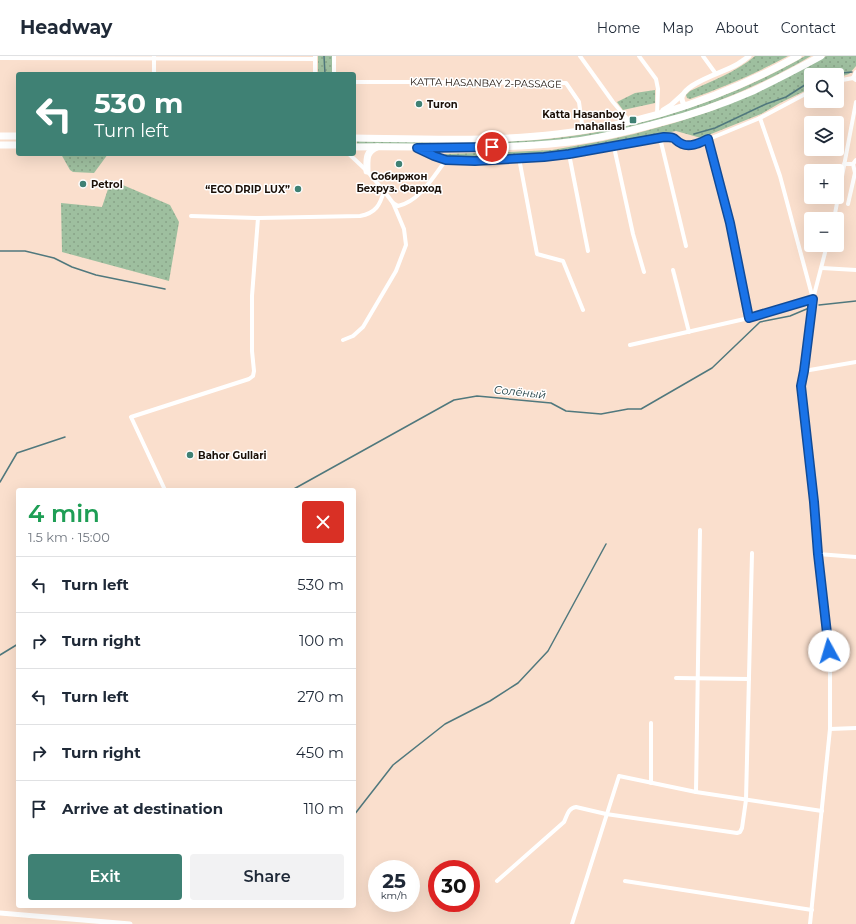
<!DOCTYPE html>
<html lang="en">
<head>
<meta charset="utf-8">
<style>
  body { margin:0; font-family:Montserrat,sans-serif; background:#f2f2f3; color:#1f2937; height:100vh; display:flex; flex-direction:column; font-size:15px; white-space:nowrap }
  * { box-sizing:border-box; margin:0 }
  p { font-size:13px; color:#747a83 }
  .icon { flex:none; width:22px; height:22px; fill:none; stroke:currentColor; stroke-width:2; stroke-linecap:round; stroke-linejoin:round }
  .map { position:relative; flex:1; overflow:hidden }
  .panel { position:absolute; left:16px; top:432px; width:340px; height:420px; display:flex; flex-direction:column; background:#fff; border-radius:4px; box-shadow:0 4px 16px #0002 }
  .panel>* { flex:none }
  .top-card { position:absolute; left:16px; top:16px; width:340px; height:84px; border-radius:4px; box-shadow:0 4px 16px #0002; background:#3f8174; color:#fff; overflow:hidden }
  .fabs { position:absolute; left:804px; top:12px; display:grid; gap:8px }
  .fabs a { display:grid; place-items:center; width:40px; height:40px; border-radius:4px; background:#fff; box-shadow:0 4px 16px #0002; font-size:20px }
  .speed { position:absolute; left:368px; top:804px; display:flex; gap:8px; font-size:20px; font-weight:700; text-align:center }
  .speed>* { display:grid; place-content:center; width:52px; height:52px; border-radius:50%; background:#fff; box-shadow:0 4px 16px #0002; line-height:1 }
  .speed small { font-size:10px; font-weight:400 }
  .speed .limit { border:6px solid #d22; background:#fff; color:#111 }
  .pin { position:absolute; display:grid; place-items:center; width:34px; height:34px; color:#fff; margin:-17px; border:2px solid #fff; border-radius:50%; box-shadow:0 1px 4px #0007 }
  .me { position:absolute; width:44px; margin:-22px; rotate:354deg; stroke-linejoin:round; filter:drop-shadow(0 0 3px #0008) }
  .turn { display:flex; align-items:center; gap:14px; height:84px; padding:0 12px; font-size:18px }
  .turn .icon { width:52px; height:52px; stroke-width:2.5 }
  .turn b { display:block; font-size:28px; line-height:34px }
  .round { display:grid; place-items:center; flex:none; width:42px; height:42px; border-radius:4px; background:#f2f2f3 }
  .overview { display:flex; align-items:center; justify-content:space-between; height:68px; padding:0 12px }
  h1 { font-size:24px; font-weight:600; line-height:30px; color:#1e9e55 }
  .cta { display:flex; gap:8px; margin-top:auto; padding:8px 12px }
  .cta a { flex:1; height:46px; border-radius:4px; background:#3f8174; color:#fff; font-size:16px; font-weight:600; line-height:46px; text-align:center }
  .cta a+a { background:#f2f2f3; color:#1f2937 }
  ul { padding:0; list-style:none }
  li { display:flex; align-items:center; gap:12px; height:56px; padding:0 12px; border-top:1px solid #e0e1e3 }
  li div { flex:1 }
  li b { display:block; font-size:15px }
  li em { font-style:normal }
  header { display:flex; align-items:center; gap:24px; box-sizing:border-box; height:56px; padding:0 20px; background:#fff; border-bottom:1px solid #e0e1e3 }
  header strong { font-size:19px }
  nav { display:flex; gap:22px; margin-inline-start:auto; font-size:14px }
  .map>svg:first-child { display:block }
  .grass { fill:url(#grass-dots) }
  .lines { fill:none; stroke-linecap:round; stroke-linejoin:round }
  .stream { stroke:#50787d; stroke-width:1.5 }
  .minor { stroke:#fff; stroke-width:4 }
  .tertiary { stroke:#fff; stroke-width:5 }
  .trunk { stroke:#fff; stroke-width:7 }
  .route-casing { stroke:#114b97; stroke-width:10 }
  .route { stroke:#1a73e8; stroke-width:7 }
  .poi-dot { fill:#3f8174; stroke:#fff; stroke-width:1.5 }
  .labels { text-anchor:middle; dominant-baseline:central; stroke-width:3; stroke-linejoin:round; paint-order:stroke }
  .street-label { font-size:10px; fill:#1b1008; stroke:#fff }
  .poi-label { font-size:10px; font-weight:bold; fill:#1b1008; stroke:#fff; text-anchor:start }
  .water-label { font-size:11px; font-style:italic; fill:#18383d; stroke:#fff }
</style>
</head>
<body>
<header>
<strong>Headway</strong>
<nav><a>Home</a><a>Map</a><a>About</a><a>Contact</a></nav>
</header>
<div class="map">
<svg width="856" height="868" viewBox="0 0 856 868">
  <defs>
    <pattern id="grass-dots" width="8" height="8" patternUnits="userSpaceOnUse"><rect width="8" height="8" fill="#9ebf9f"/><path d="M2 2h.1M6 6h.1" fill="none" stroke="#88a387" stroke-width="1.8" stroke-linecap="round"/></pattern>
  </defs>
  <rect width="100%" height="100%" fill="#fadfcd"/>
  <g class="grass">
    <rect x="318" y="0" width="15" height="18"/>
    <path d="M 755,0 L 788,0 C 757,17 724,31 690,43 L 687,42 L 686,39 L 690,35 C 712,25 736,16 755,0 Z"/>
    <path d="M 805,0 L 811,0 C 738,43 656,71 572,83 C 537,88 502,88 466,88 C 430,88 394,88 357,89 L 357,85 C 417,86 476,88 536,84 C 627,77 726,46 805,0 Z"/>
    <polygon points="826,0 856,0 856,10 849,18 837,22 837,19 811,19 811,32 780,47 761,58 701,82 676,75 614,88 558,97 502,100 446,100 445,98 509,96 552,94 603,85 634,78 674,67 714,54 809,10"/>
    <polygon points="655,34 655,47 623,54 617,46 635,37"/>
    <polygon points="61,98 108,98 94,117 73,116 70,114"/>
    <polygon points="111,124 170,149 179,166 169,225 62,196 61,147 102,151"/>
  </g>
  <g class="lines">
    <g class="stream">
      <polyline points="324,0 325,18"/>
      <polyline points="820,19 852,16"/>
      <polyline points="694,78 715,72 766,48 786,41 811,25"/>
      <polyline points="0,195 25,195 54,202 72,211 96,219 165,233"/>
      <polyline points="819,249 856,245"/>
      <polyline points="0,426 17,397 65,381"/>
      <polyline points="292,434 454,344 477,340 551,347 566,355 601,358 628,353 641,353 712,312 760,266 790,260 809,252"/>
      <polyline points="0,599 18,588"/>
      <polyline points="354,759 393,709 445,668 490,645 518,627 548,595 606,488"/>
    </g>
    <g class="minor">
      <polyline points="315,0 315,18"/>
      <polyline points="580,0 613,46 629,65"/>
      <polyline points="639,0 656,23 658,33 657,58"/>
      <polyline points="703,0 716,18"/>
      <polyline points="0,2 315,3"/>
      <polyline points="154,18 154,0"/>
      <polyline points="334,18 334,0"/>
      <polyline points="853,22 856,16"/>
      <polyline points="837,25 853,22 856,24"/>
      <polyline points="354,26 408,26 566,27 579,46 583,75"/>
      <polyline points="660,82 686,190"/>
      <polyline points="709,83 730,167 749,262"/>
      <polyline points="614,91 633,178 644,216"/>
      <polyline points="420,93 434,100 446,104 460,105 519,102 569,98 614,91 664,81 673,81 681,87 689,89 709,83 760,62 811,35"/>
      <polyline points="569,98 588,195"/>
      <polyline points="519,102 537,198 563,205 583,254"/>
      <polyline points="844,108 853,108 856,104"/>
      <path d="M 393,147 L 398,150 C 420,145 433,121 446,104"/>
      <polyline points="848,148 855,117 853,108"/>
      <path d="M 191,160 L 258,162 L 360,160 C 376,157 380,149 384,135"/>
      <polyline points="834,163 856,46"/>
      <polyline points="822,212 856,214"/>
      <polyline points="673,214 689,276"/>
      <polyline points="343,284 353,280 363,271 396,215 406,189 404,173 393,147 384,135 367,115 349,98"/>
      <polyline points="630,289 749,262 813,243 780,120 760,62"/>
      <polyline points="804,315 856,306"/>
      <polyline points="165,434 131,361 249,323 253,320 254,315 252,295 252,240 258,162"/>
      <polyline points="818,498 856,501"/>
      <polyline points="676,622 749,623"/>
      <polyline points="830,673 856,672"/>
      <polyline points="651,727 651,667"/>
      <polyline points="696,736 700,474"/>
      <path d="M 497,825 L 564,766 C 567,760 568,752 576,751 L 606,758 L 737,777 L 740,776 L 742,772 L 746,744 L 752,497"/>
      <polyline points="625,825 812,854"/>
      <polyline points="572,868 619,720 696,736 822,755"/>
      <polyline points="810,868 830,673 830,608 818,498 814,447 801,330 804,315 813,243 827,189"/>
    </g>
    <g class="tertiary">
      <path d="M 685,49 C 669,33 720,17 730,12 C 737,9 743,5 749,0"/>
      <polyline points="663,54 671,49 682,39"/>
      <polyline points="0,857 130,868"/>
    </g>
    <g class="trunk">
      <polyline points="0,80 18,80"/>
      <path d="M 354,82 C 421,83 490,86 557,78 C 641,69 724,41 798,0"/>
      <polyline points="0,89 18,89"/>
      <path d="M 354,91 C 423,90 492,94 560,87 C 594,84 626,76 659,67 C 691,59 723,48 753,35 C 776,24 799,12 821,0"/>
      <path d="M 367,115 C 367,104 365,96 377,91"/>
    </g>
  </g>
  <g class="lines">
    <defs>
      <path id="route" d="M 492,91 L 417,92 L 434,100 L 446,104 L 475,105 L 544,101 L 569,98 L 664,81 C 678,81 673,84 682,88 C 691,92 701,86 708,83 L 730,167 L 749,262 L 813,243 L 804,315 L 801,330 L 814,446 L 818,498 L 829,595"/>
    </defs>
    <use href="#route" class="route-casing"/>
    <use href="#route" class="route"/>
  </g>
  <g class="poi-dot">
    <circle cx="419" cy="48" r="4"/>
    <rect x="629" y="60" width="8" height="8" rx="2"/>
    <circle cx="399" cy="108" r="4"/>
    <circle cx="83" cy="128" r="4"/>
    <circle cx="298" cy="133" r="4"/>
    <circle cx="190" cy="399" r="4"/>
  </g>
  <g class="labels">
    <g class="street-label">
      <text transform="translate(486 27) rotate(1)">KATTA HASANBAY 2-PASSAGE</text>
    </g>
    <g class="poi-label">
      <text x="427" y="48">Turon</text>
      <text x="625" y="58" text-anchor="end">Katta Hasanboy<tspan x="625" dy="12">mahallasi</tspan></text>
      <text x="399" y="120" text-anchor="middle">Собиржон<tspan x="399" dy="12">Бехруз. Фарход</tspan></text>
      <text x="91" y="128">Petrol</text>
      <text x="290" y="133" text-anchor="end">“ECO DRIP LUX”</text>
      <text x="198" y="399">Bahor Gullari</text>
    </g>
    <g class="water-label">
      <text transform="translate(520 336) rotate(6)">Солёный</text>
    </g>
  </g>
</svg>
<div class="fabs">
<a><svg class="icon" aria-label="search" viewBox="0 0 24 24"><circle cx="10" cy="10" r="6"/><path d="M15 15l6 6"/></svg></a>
<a><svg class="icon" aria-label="layers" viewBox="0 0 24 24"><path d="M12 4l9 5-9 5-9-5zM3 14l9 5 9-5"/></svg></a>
<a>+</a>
<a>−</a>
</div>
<div class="speed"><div>25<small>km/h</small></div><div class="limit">30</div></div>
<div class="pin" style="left:492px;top:91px;background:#d93025"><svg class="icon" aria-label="arrive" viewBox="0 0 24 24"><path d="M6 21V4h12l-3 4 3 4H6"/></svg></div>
<svg class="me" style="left:829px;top:595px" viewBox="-20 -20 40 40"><circle r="19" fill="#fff"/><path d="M0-13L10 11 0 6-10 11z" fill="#1a73e8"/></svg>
<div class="top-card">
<div class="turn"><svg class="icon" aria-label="left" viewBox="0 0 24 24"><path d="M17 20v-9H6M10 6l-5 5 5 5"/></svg><div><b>530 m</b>Turn left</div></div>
</div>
<section class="panel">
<div class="overview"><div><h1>4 min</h1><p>1.5 km · 15:00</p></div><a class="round" style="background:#d93025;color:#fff"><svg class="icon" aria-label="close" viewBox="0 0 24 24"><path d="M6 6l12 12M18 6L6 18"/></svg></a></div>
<ul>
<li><svg class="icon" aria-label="left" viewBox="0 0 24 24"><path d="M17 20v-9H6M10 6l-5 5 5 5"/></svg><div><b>Turn left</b></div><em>530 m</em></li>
<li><svg class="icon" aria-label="right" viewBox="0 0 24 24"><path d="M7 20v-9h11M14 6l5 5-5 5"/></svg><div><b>Turn right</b></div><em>100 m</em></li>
<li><svg class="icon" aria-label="left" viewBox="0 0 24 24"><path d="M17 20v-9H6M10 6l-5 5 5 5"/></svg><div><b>Turn left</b></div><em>270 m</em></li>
<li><svg class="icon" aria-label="right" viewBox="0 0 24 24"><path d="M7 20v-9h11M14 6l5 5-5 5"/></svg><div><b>Turn right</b></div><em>450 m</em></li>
<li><svg class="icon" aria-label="arrive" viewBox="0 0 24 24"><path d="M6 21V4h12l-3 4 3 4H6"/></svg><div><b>Arrive at destination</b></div><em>110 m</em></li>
</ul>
<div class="cta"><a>Exit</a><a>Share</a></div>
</section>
</div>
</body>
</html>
